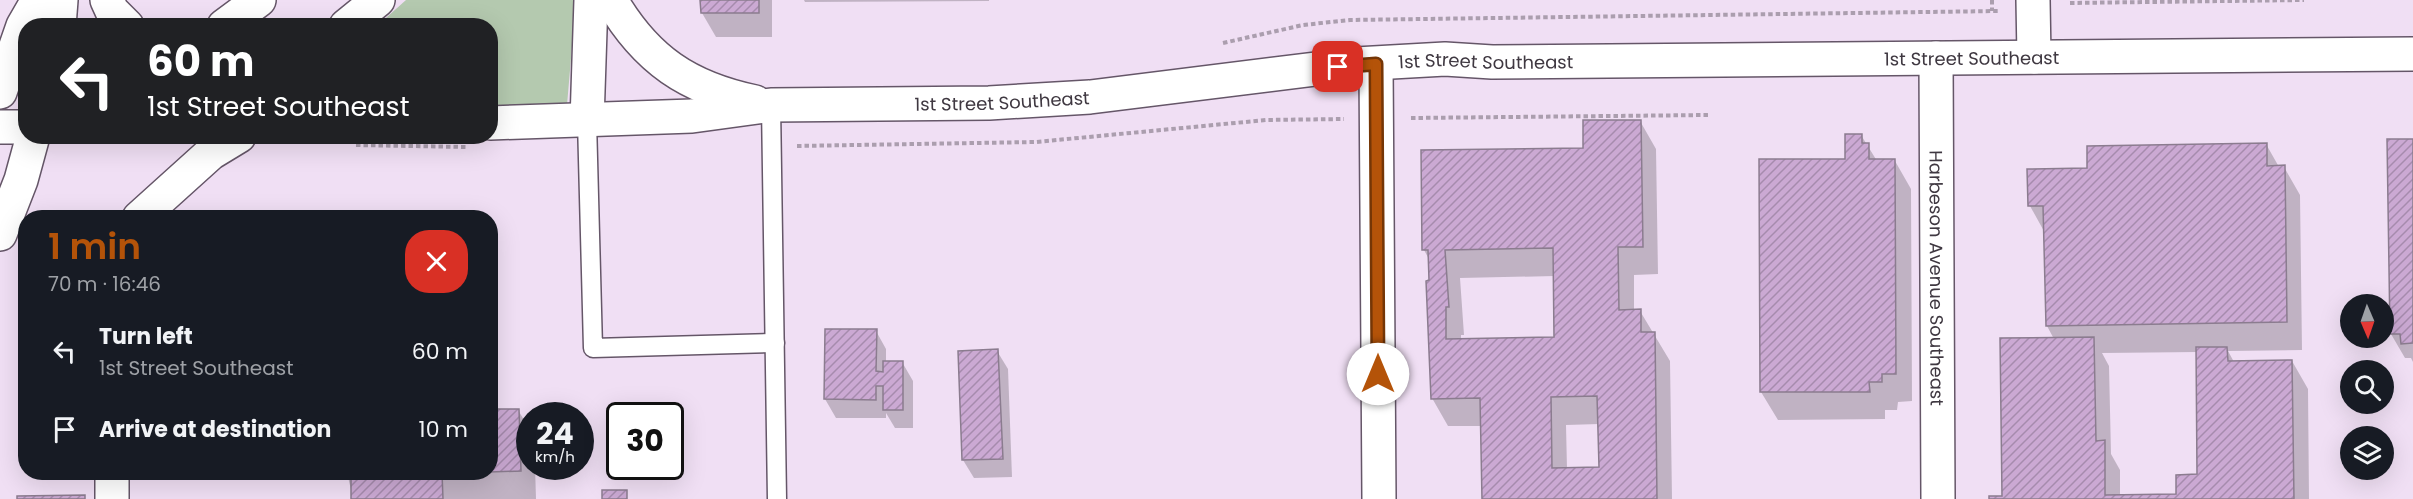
<!DOCTYPE html>
<html lang="en">
<head>
<meta charset="utf-8">
<style>
  body { margin:0; font-family:Poppins,sans-serif; background:#20242c; color:#f1f3f6; height:100vh; display:flex; flex-direction:column; font-size:22px; white-space:nowrap }
  * { box-sizing:border-box; margin:0 }
  p { font-size:20px; color:#9ea1a6 }
  .icon { flex:none; width:33px; height:33px; fill:none; stroke:currentColor; stroke-width:2; stroke-linecap:round; stroke-linejoin:round }
  .map { position:relative; flex:1; overflow:hidden }
  .side { position:absolute; left:18px; top:210px; width:480px; height:270px; display:flex; flex-direction:column; background:#171b24; border-radius:24px; box-shadow:0 6px 24px #0002 }
  .side>* { flex:none }
  .top-card { position:absolute; left:18px; top:18px; width:480px; height:126px; border-radius:24px; box-shadow:0 6px 24px #0002; background:#202124; color:#fff; overflow:hidden }
  .needle { width:39px; rotate:178deg }
  .buttons { position:absolute; left:2340px; top:294px; display:grid; gap:12px }
  .buttons a { display:grid; place-items:center; width:54px; height:54px; border-radius:50%; background:#171b24; box-shadow:0 6px 24px #0002; font-size:30px }
  .speed { position:absolute; left:516px; top:402px; display:flex; gap:12px; font-size:30px; font-weight:700; text-align:center }
  .speed>* { display:grid; place-content:center; width:78px; height:78px; border-radius:50%; background:#171b24; box-shadow:0 6px 24px #0002; line-height:1 }
  .speed small { font-size:15px; font-weight:400 }
  .speed .limit { border:3px solid #111; border-radius:9px; background:#fff; color:#111 }
  .pin { position:absolute; display:grid; place-items:center; width:51px; height:51px; color:#fff; margin:-26px; border-radius:12px; box-shadow:0 3px 9px #0006 }
  .me { position:absolute; width:66px; margin:-33px; rotate:0deg; stroke-linejoin:round; filter:drop-shadow(0 0 4px #0008) }
  .turn { display:flex; align-items:center; gap:21px; height:126px; padding:0 30px; font-size:27px }
  .turn .icon { width:78px; height:78px; stroke-width:2.5 }
  .turn b { display:block; font-size:42px; line-height:51px }
  .round { display:grid; place-items:center; flex:none; width:63px; height:63px; border-radius:24px; background:#20242c }
  .headline { display:flex; align-items:center; justify-content:space-between; height:102px; padding:0 30px }
  h1 { font-size:36px; font-weight:600; line-height:45px; color:#b45309 }
  ul { padding:0; list-style:none }
  li { display:flex; align-items:center; gap:18px; height:78px; padding:0 30px }
  li div { flex:1 }
  li b { display:block; font-size:22px }
  li em { font-style:normal }
  .map>svg:first-child { display:block }
  .park { fill:#b4c9af }
  .shadow { fill:#0003; fill-rule:evenodd }
  .building { fill:url(#building-hatch); stroke:#8b7c8f; stroke-width:1.5; fill-rule:evenodd }
  .lines { fill:none; stroke-linecap:round; stroke-linejoin:round }
  .lane-casing { stroke:#655668; stroke-width:21 }
  .street-casing { stroke:#655668; stroke-width:36 }
  .highway-casing { stroke:#655668; stroke-width:36 }
  .path { stroke:#ab9eae; stroke-width:4; stroke-dasharray:4.5 3; stroke-linecap:butt }
  .lane { stroke:#fff; stroke-width:18 }
  .street { stroke:#fff; stroke-width:33 }
  .highway { stroke:#fff; stroke-width:33 }
  .route-casing { stroke:#753606; stroke-width:15 }
  .route { stroke:#b45309; stroke-width:10 }
  .labels { text-anchor:middle; dominant-baseline:central; stroke-width:5; stroke-linejoin:round; paint-order:stroke }
  .street-label { font-size:18px; fill:#3f3841; stroke:#fbeeff }
</style>
</head>
<body>
<div class="map">
<svg width="2413" height="499" viewBox="0 0 2413 499">
  <defs>
    <pattern id="building-hatch" width="6" height="6" patternUnits="userSpaceOnUse" patternTransform="scale(1.5)"><rect width="6" height="6" fill="#cba9d3"/><path d="M-1 1l2-2M0 6l6-6M5 7l2-2" fill="none" stroke="#a68bad"/></pattern>
  </defs>
  <rect width="100%" height="100%" fill="#f0dff4"/>
  <polygon class="park" points="406,0 576,0 567,105 491,111 490,26 377,26"/>
  <g class="shadow">
    <polygon points="702,0 772,0 772,37 716,37 702,13"/>
    <polygon points="804,0 989,0 989,1 805,2"/>
    <path d="M 1640,121 L 1656,149 L 1658,274 L 1634,275 L 1634,311 L 1640,311 L 1670,361 L 1672,499 L 1484,499 L 1482,426 L 1448,426 L 1432,398 L 1430,261 L 1424,250 L 1585,149 ZM 1555,276 L 1556,338 L 1461,340 L 1461,335 L 1464,335 L 1460,278 ZM 1599,424 L 1600,469 L 1567,469 L 1566,425 Z"/>
    <polygon points="1861,135 1877,161 1895,161 1911,189 1912,401 1898,402 1897,410 1885,410 1885,419 1778,420 1761,392 1846,161"/>
    <polygon points="2413,140 2413,362 2411,358 2405,358 2391,334"/>
    <path d="M 2266,144 L 2279,167 L 2284,167 L 2300,195 L 2302,350 L 2228,351 L 2234,362 L 2292,361 L 2308,389 L 2309,499 L 1990,499 L 2003,497 L 2054,339 L 2047,326 L 2045,233 L 2030,206 L 2089,170 ZM 2198,352 L 2199,476 L 2177,495 L 2120,497 L 2120,470 L 2111,454 L 2109,366 L 2102,353 Z"/>
    <polygon points="826,330 876,331 886,349 886,363 902,362 913,381 913,428 895,428 886,413 886,418 836,418 825,399"/>
    <polygon points="997,351 1008,369 1012,477 974,478 963,460"/>
    <polygon points="518,410 530,430 530,466 535,466 536,499 353,499 347,472 490,472 490,411"/>
  </g>
  <g class="building">
    <polygon points="700,0 759,0 759,13 701,13"/>
    <path d="M 1583,120 L 1641,120 L 1643,247 L 1618,247 L 1619,310 L 1641,309 L 1641,332 L 1655,332 L 1657,499 L 1482,499 L 1480,398 L 1431,399 L 1426,281 L 1429,280 L 1428,250 L 1422,250 L 1421,150 L 1583,148 ZM 1553,248 L 1554,337 L 1446,339 L 1446,307 L 1449,307 L 1445,250 ZM 1597,396 L 1599,467 L 1552,468 L 1551,397 Z"/>
    <polygon points="1845,134 1862,134 1862,143 1869,143 1869,159 1895,159 1896,374 1882,374 1882,382 1869,382 1870,392 1760,392 1759,159 1845,159"/>
    <polygon points="2387,139 2413,139 2413,343 2401,344 2400,334 2390,334"/>
    <polygon points="2267,143 2267,166 2285,165 2287,322 2046,326 2043,206 2028,206 2027,169 2087,168 2087,146"/>
    <polygon points="825,329 877,329 876,371 883,372 883,361 903,361 903,410 883,410 883,386 876,386 876,400 824,399"/>
    <polygon points="2094,337 2096,441 2105,440 2105,495 2176,494 2176,475 2197,474 2196,347 2227,347 2228,361 2292,360 2294,499 1989,499 1989,496 2002,496 2000,338"/>
    <polygon points="998,349 1003,459 962,460 958,351"/>
    <polygon points="490,409 519,409 521,471 490,472"/>
    <polygon points="346,472 464,472 442,473 443,499 351,499 351,479 346,479"/>
    <rect x="602" y="490" width="25" height="9"/>
    <polygon points="85,495 85,499 17,499 17,496"/>
  </g>
  <g class="lines">
    <defs>
      <g id="lane">
        <polyline points="771,105 777,499"/>
        <polyline points="587,121 593,348 775,343"/>
      </g>
      <g id="street">
        <path d="M 611,0 C 646,60 688,88 755,102"/>
        <polyline points="2033,0 2034,57"/>
        <path id="s1" d="M 1936,58 L 1938,499"/>
        <polyline points="1376,64 1379,499"/>
        <polyline points="587,121 591,0"/>
        <path id="s2" d="M 490,123 L 692,116 L 771,105 L 989,103 L 1090,97 L 1356,64 L 1445,59 L 1492,62 L 2413,54"/>
        <polyline points="139,218 211,153 239,136"/>
        <polyline points="112,472 112,499"/>
      </g>
      <g id="highway">
        <polyline points="107,0 112,11 127,26"/>
        <polyline points="59,26 61,0"/>
        <polyline points="224,26 259,0"/>
        <polyline points="346,26 378,0"/>
        <polyline points="0,92 23,26 38,0"/>
        <polyline points="0,127 26,127"/>
        <polyline points="0,234 21,180 33,136"/>
      </g>
    </defs>
    <use href="#lane" class="lane-casing"/>
    <use href="#street" class="street-casing"/>
    <use href="#highway" class="highway-casing"/>
    <g class="path">
      <polyline points="1992,0 1992,11"/>
      <polyline points="2070,3 2304,0"/>
      <polyline points="1223,43 1303,25 1350,20 1999,11"/>
      <polyline points="1411,118 1708,115"/>
      <polyline points="356,145 466,147"/>
      <polyline points="797,146 1036,142 1266,120 1344,119"/>
    </g>
    <use href="#lane" class="lane"/>
    <use href="#street" class="street"/>
    <use href="#highway" class="highway"/>
  </g>
  <g class="lines">
    <defs>
      <polyline id="route" points="1338,67 1376,64 1378,374"/>
    </defs>
    <use href="#route" class="route-casing"/>
    <use href="#route" class="route"/>
  </g>
  <g class="labels">
    <g class="street-label">
      <text stroke="none"><textPath href="#s2" startOffset="1485">1st Street Southeast</textPath></text>
      <text stroke="none"><textPath href="#s2" startOffset="999">1st Street Southeast</textPath></text>
      <text stroke="none"><textPath href="#s2" startOffset="513">1st Street Southeast</textPath></text>
      <text stroke="none"><textPath href="#s1" startOffset="220">Harbeson Avenue Southeast</textPath></text>
    </g>
  </g>
</svg>
<div class="buttons">
<a><svg class="needle" viewBox="-14 -14 28 28"><path d="M0-13l5 13h-10z" fill="#e53935"/><path d="M0 13l5-13h-10z" fill="#9ea1a6"/></svg></a>
<a><svg class="icon" aria-label="search" viewBox="0 0 24 24"><circle cx="10" cy="10" r="6"/><path d="M15 15l6 6"/></svg></a>
<a><svg class="icon" aria-label="layers" viewBox="0 0 24 24"><path d="M12 4l9 5-9 5-9-5zM3 14l9 5 9-5"/></svg></a>
</div>
<div class="speed"><div>24<small>km/h</small></div><div class="limit">30</div></div>
<div class="pin" style="left:1338px;top:67px;background:#d93025"><svg class="icon" aria-label="arrive" viewBox="0 0 24 24"><path d="M6 21V4h12l-3 4 3 4H6"/></svg></div>
<svg class="me" style="left:1378px;top:374px" viewBox="-20 -20 40 40"><circle r="19" fill="#fff"/><path d="M0-13L10 11 0 6-10 11z" fill="#b45309"/></svg>
<div class="top-card">
<div class="turn"><svg class="icon" aria-label="left" viewBox="0 0 24 24"><path d="M17 20v-9H6M10 6l-5 5 5 5"/></svg><div><b>60 m</b>1st Street Southeast</div></div>
</div>
<section class="side">
<div class="headline"><div><h1>1 min</h1><p>70 m · 16:46</p></div><a class="round" style="background:#d93025;color:#fff"><svg class="icon" aria-label="close" viewBox="0 0 24 24"><path d="M6 6l12 12M18 6L6 18"/></svg></a></div>
<ul>
<li><svg class="icon" aria-label="left" viewBox="0 0 24 24"><path d="M17 20v-9H6M10 6l-5 5 5 5"/></svg><div><b>Turn left</b><p>1st Street Southeast</p></div><em>60 m</em></li>
<li><svg class="icon" aria-label="arrive" viewBox="0 0 24 24"><path d="M6 21V4h12l-3 4 3 4H6"/></svg><div><b>Arrive at destination</b></div><em>10 m</em></li>
</ul>
</section>
</div>
</body>
</html>
